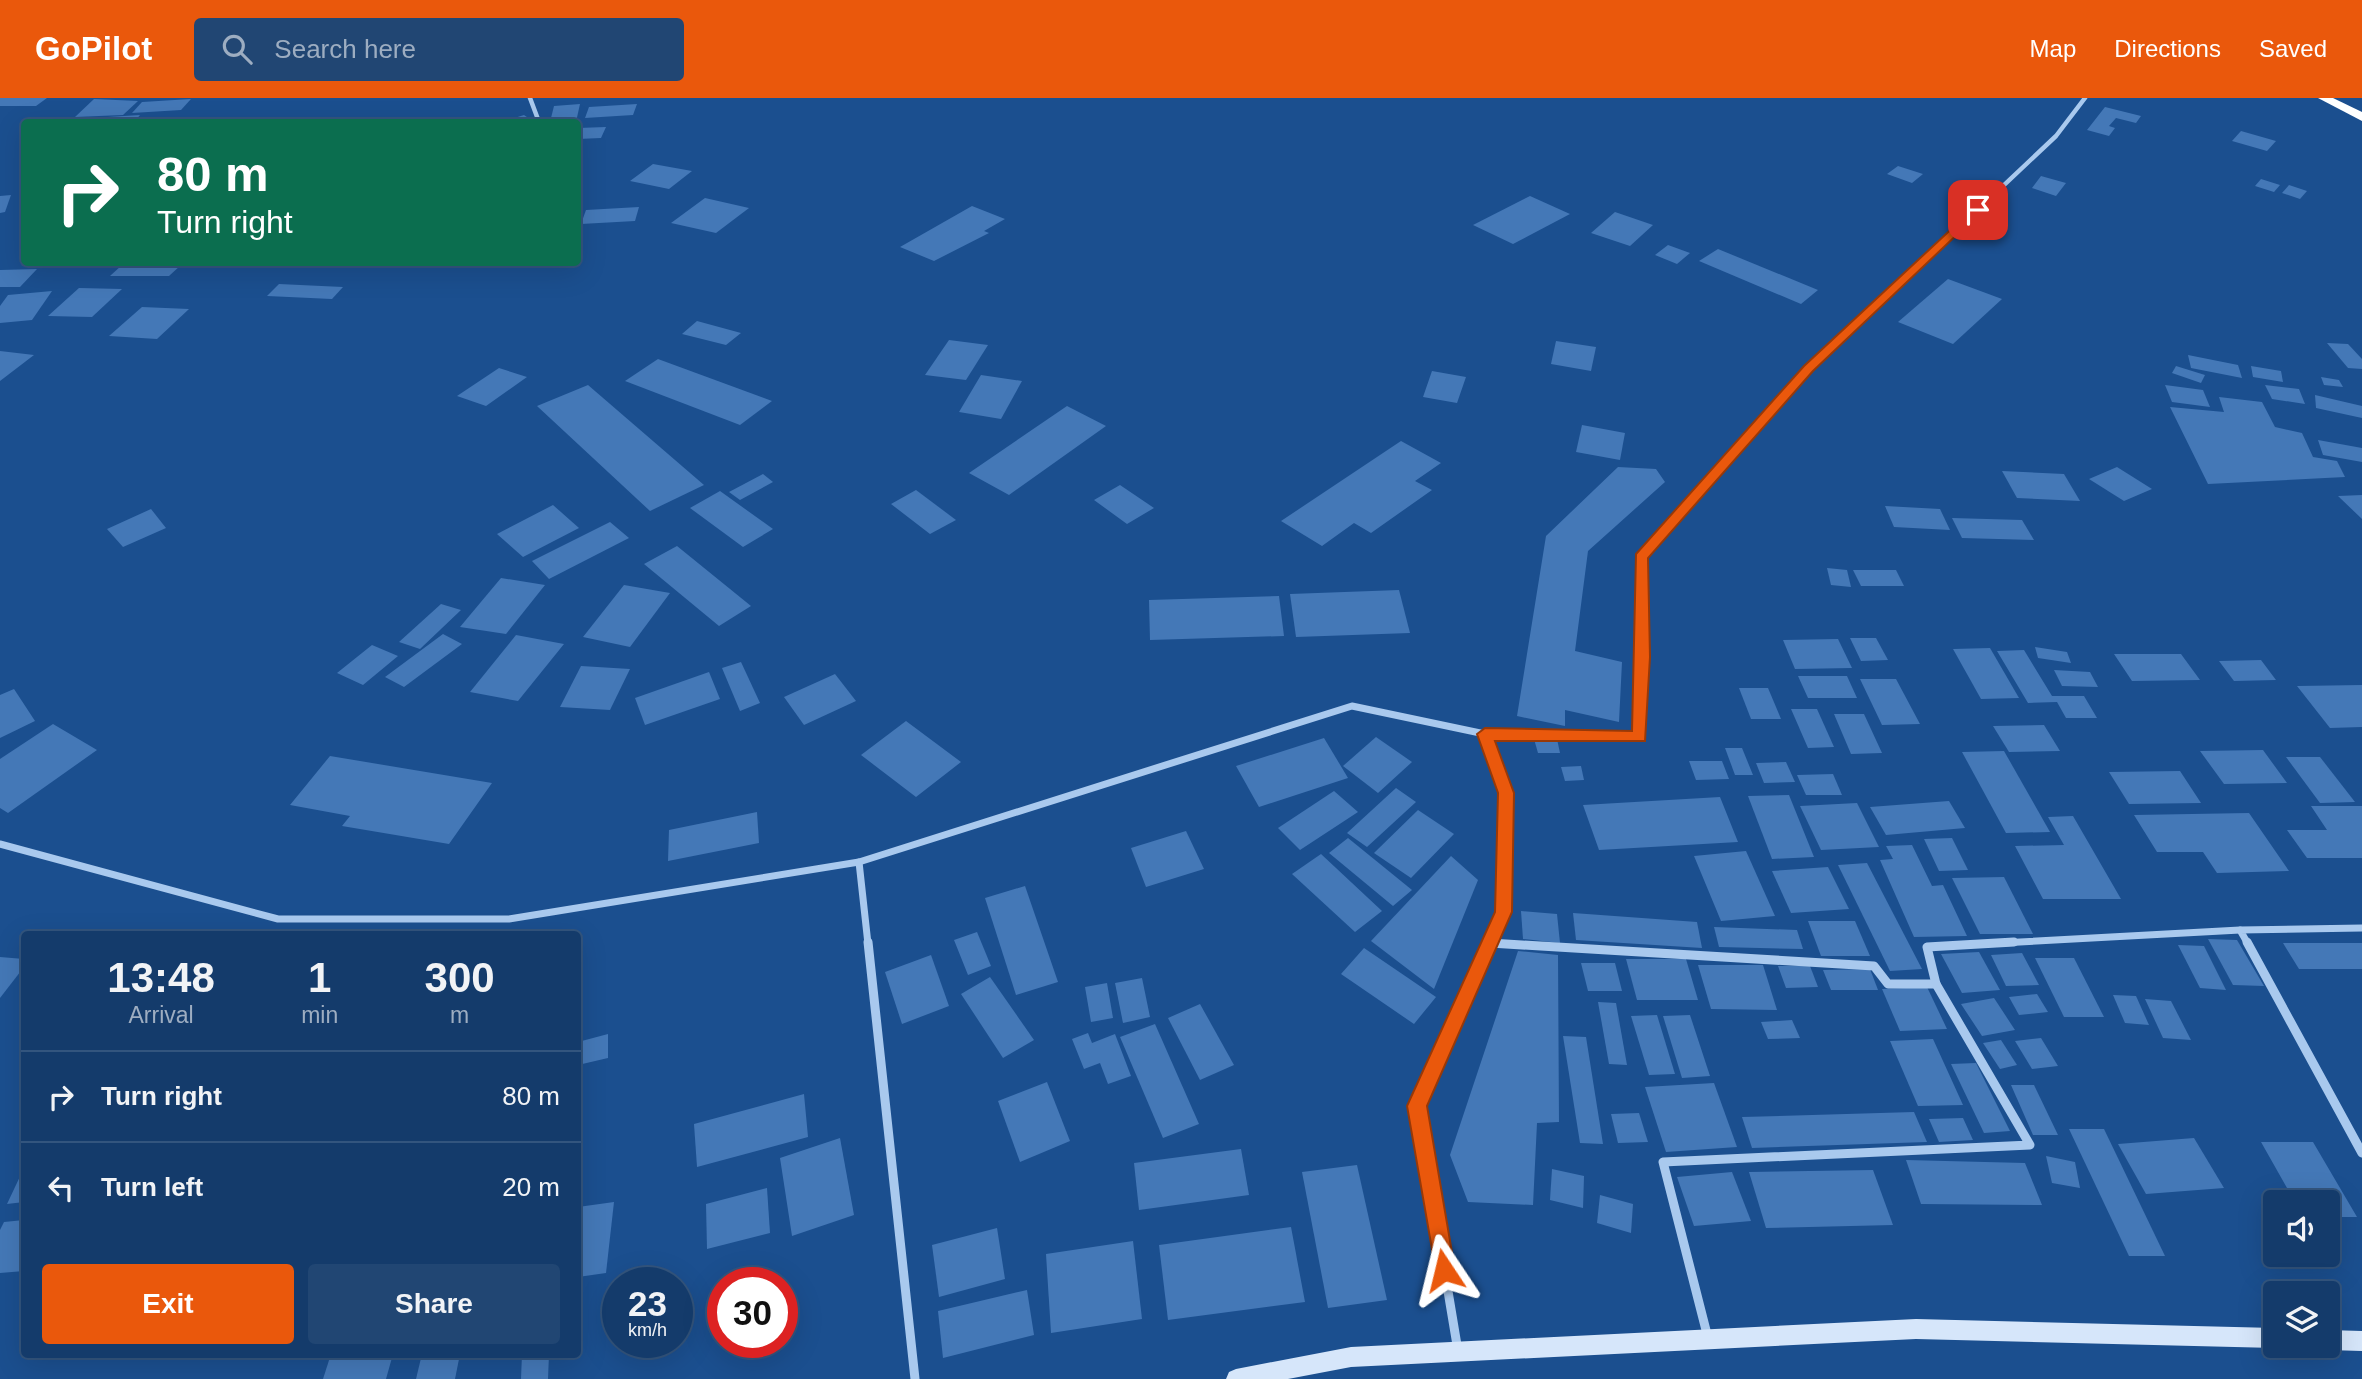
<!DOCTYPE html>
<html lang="en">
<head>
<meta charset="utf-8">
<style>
  body { margin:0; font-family:Helvetica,sans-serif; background:#214673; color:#f1f3f6; height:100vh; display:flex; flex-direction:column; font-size:26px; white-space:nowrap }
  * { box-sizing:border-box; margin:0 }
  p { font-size:23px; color:#9dadc1 }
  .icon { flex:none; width:38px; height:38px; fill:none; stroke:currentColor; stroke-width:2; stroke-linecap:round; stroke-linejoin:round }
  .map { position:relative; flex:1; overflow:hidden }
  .sheet { position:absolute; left:21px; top:833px; width:560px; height:427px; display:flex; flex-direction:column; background:#143b6b; border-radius:7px; box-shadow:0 7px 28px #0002,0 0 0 2px #33557e }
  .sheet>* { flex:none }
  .guide { position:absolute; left:21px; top:21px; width:560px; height:147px; border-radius:7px; box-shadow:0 7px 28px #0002,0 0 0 2px #33557e; background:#0b6e4f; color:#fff; overflow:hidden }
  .controls { position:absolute; left:2263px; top:1092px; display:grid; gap:14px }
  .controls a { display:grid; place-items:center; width:77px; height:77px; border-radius:7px; background:#143b6b; box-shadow:0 7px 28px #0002,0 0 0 2px #33557e; font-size:35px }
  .speed { position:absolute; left:602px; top:1169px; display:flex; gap:14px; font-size:35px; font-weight:700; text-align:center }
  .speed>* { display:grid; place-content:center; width:91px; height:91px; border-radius:50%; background:#143b6b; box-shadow:0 7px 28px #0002,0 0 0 2px #33557e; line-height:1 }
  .speed small { font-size:18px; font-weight:400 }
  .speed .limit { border:10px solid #d22; background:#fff; color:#111 }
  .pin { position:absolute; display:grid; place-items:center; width:60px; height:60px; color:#fff; margin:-30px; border-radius:14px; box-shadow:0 4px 10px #0006 }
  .me { position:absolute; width:77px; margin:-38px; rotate:350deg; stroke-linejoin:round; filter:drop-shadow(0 0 5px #0008) }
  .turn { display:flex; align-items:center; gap:24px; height:147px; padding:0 21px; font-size:32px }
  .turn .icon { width:91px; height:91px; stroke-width:2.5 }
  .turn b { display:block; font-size:49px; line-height:60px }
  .eta { display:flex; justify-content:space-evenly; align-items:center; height:119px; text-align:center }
  .eta b { font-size:42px; font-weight:800; line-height:49px }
  .action { display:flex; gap:14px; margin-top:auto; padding:14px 21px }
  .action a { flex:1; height:80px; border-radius:7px; background:#ea580c; color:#fff; font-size:28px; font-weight:800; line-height:80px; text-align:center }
  .action a+a { background:#214673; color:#f1f3f6 }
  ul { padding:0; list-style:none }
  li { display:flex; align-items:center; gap:21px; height:91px; padding:0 21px; border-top:2px solid #33557e }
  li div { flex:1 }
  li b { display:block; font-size:26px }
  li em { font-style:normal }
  header { display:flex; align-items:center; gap:42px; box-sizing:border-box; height:98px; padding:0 35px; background:#ea580c; color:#fff }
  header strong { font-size:33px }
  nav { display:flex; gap:38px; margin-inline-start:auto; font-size:24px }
  .search { width:490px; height:63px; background:#214673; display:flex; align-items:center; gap:18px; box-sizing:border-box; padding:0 24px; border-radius:7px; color:#9dadc1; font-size:26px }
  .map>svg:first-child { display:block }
  .building { fill:#4478b7 }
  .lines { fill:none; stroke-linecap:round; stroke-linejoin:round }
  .street-far3 { stroke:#a9c9ee; stroke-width:4.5 }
  .street-far2 { stroke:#a9c9ee; stroke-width:5 }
  .street-far1 { stroke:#a9c9ee; stroke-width:7 }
  .street { stroke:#a9c9ee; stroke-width:9 }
  .secondary { fill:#d6e6fa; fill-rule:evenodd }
  .highway { fill:#fff; fill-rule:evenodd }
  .route { fill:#ea580c; stroke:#983908; stroke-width:2 }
</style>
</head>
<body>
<header>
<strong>GoPilot</strong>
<div class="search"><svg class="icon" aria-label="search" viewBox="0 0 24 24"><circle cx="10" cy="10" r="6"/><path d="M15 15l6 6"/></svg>Search here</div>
<nav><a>Map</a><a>Directions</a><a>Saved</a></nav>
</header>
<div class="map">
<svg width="2362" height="1281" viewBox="0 0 2362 1281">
  <rect width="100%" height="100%" fill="#1b4f8f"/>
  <g class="building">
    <polygon points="0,0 47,0 36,8 0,8"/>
    <polygon points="94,1 138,3 123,17 75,19"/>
    <polygon points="191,1 181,12 132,15 142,4"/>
    <polygon points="580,6 576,24 550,24 554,8"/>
    <polygon points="637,6 633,17 585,20 589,9"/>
    <polygon points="2105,9 2141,18 2136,25 2116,20 2109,28 2115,30 2109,38 2087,32"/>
    <polygon points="140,17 134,24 59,24 59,22"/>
    <polygon points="524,17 534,24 502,24"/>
    <polygon points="606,29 601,40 578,41 578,30"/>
    <polygon points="2241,33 2276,43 2267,53 2232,43"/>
    <polygon points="653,66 692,73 669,91 630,83"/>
    <polygon points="1898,68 1923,76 1912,85 1887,76"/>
    <polygon points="2041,78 2066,85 2056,98 2032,90"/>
    <polygon points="2261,81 2280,87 2274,94 2255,88"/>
    <polygon points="2289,87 2307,93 2300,101 2282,95"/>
    <polygon points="11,97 5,114 0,115 0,98"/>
    <polygon points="1530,98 1570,116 1513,146 1473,127"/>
    <polygon points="705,100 749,110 716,135 671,125"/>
    <polygon points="972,108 1005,121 984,133 989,135 934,163 900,149"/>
    <polygon points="639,109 635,123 581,126 586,112"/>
    <polygon points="1615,114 1653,127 1630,148 1591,135"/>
    <polygon points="1668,147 1690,155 1677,166 1655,157"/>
    <polygon points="1718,151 1818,192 1801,206 1699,163"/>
    <polygon points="122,167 181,167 169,178 110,178"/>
    <polygon points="37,171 20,189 0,189 0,172"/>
    <polygon points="1948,181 2002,201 1953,246 1898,224"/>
    <polygon points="279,186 343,189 332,201 267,198"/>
    <polygon points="79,190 122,191 92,219 48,218"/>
    <polygon points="52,193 32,222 0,225 0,208 8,197"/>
    <polygon points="142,209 189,211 157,241 109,238"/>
    <polygon points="697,223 741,235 726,247 682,236"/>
    <polygon points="949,242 988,247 966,282 925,277"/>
    <polygon points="1556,243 1596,249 1591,273 1551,266"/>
    <polygon points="2327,245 2348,246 2362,261 2362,271 2348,270"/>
    <polygon points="0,253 34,257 0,283"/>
    <polygon points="2188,257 2238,267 2242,280 2191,270"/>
    <polygon points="658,261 772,303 740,327 625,283"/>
    <polygon points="2176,268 2205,277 2201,285 2172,275"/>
    <polygon points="2251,268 2281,273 2283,284 2253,279"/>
    <polygon points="499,270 527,279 486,308 457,298"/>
    <polygon points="1432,273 1466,279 1457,305 1423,299"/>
    <polygon points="981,277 1022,283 1001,321 959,314"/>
    <polygon points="2321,279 2339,282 2343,289 2324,287"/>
    <polygon points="588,287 704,387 650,413 537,308"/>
    <polygon points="2165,287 2203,292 2210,309 2172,304"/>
    <polygon points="2265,287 2299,291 2305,306 2272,301"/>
    <polygon points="2315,297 2362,308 2362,320 2316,310"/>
    <polygon points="2219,299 2262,304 2275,329 2302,335 2313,359 2337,363 2345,379 2208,386 2170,309 2224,314"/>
    <polygon points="1067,308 1106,328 1009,397 969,375"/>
    <polygon points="1582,327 1625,335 1620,362 1576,354"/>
    <polygon points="2318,342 2362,350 2362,364 2323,357"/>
    <polygon points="1401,343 1441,365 1415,383 1432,392 1371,435 1354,425 1322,448 1281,423"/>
    <polygon points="1618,369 1656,371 1665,384 1588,453 1575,553 1622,564 1619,624 1565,612 1565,628 1517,618 1546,438"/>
    <polygon points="2117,369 2152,391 2124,403 2089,381"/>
    <polygon points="2002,373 2064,376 2080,403 2017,400"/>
    <polygon points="763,376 773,384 740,402 729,394"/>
    <polygon points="1120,387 1154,410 1127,426 1094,402"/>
    <polygon points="916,392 956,422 930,436 891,406"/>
    <polygon points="720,393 773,431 743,449 690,410"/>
    <polygon points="2362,397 2362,421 2338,398"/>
    <polygon points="553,407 579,430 523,459 497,436"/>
    <polygon points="1885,408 1940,411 1950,432 1894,429"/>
    <polygon points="151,411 166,430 123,449 107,431"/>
    <polygon points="1952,420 2022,422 2034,442 1962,440"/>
    <polygon points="610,424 629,440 549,481 532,463"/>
    <polygon points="677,448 751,508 719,528 644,466"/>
    <polygon points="1827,470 1847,472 1851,489 1831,487"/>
    <polygon points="1853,472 1896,472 1904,488 1861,488"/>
    <polygon points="501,480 545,487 506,536 460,529"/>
    <polygon points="624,487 670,495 630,549 583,539"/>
    <polygon points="1399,492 1410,535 1296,539 1290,496"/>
    <polygon points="1279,498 1284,538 1150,542 1149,502"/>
    <polygon points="441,506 461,512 420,551 399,544"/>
    <polygon points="443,536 462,546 404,589 385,579"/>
    <polygon points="516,537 564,546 518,603 470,594"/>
    <polygon points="1850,540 1876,540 1888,562 1861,563"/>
    <polygon points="1838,541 1852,570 1795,571 1783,542"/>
    <polygon points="372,547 398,558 363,587 337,575"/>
    <polygon points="2035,549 2067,554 2071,565 2038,560"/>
    <polygon points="1990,550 2019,600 1981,601 1953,551"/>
    <polygon points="2024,552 2052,598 2084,598 2097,620 2066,620 2057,604 2028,605 1997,553"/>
    <polygon points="2114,556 2181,556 2200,582 2132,583"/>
    <polygon points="2261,562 2276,582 2234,583 2219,563"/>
    <polygon points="741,564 760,605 740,613 722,570"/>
    <polygon points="581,568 630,571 610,612 560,609"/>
    <polygon points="2054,572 2090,574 2098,589 2062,588"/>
    <polygon points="709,574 720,601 645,627 635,600"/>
    <polygon points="835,576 856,603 804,627 784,599"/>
    <polygon points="1798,578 1847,578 1857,600 1808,600"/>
    <polygon points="1860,581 1896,581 1920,626 1882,627"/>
    <polygon points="2362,587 2362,629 2330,630 2297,588"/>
    <polygon points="1739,590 1768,590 1781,621 1751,621"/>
    <polygon points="14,591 35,623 0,640 0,597"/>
    <polygon points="1791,611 1817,611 1834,649 1808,650"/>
    <polygon points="1834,616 1864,616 1882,655 1851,656"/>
    <polygon points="906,623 961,664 916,699 861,657"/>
    <polygon points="53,626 97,652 8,715 0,710 0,661"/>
    <polygon points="2044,627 2060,653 2009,654 1993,628"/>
    <polygon points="1376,639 1412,664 1378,695 1343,668"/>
    <polygon points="1324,640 1348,680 1259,709 1236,668"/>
    <polygon points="1534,641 1557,641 1560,655 1538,655"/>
    <polygon points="1725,650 1742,650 1753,677 1735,677"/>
    <polygon points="2263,652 2287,685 2224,686 2200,653"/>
    <polygon points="2004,653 2050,734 2006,735 1962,654"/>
    <polygon points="330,658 492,685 449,746 342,728 350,718 290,707"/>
    <polygon points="2286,659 2320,659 2355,704 2320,705"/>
    <polygon points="1689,663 1722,663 1729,681 1696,682"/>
    <polygon points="1786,664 1795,684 1764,685 1756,665"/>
    <polygon points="1581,668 1584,682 1565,683 1561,669"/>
    <polygon points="2180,673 2201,705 2129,706 2109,674"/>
    <polygon points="1833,676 1842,697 1806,697 1797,677"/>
    <polygon points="1396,690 1416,704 1367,749 1347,735"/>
    <polygon points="1334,693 1358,714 1300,752 1278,730"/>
    <polygon points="1789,697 1814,759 1772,761 1748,698"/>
    <polygon points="1720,699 1738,744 1599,752 1583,707"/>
    <polygon points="1949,703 1965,730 1886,737 1870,709"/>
    <polygon points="1857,705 1879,749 1821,752 1800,708"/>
    <polygon points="2311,708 2362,708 2362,760 2307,760 2287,732 2327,732"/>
    <polygon points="1418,712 1454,736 1411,780 1374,755"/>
    <polygon points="757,714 759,745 668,763 669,732"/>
    <polygon points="2249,715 2289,773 2217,775 2203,754 2157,754 2134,717"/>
    <polygon points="2073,718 2121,801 2043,801 2015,748 2064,747 2048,719"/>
    <polygon points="1186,733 1204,771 1146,789 1131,750"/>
    <polygon points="1348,740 1412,792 1393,808 1329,755"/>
    <polygon points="1952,740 1968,772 1939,773 1924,741"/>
    <polygon points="1912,747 1932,788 1943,787 1967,838 1914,839 1880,762 1893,761 1886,748"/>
    <polygon points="1746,753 1775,818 1721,823 1694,758"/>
    <polygon points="1321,756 1382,813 1355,834 1292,776"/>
    <polygon points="1451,758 1478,782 1434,891 1371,843"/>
    <polygon points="1867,765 1922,871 1890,873 1838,767"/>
    <polygon points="1828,769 1849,811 1791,815 1772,773"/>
    <polygon points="2004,779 2033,836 1980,836 1952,780"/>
    <polygon points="1025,788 1058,884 1016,897 985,800"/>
    <polygon points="1521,813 1557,816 1560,845 1523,841"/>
    <polygon points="1573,815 1697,824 1702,850 1576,842"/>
    <polygon points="1808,823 1855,823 1870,858 1821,858"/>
    <polygon points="1714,829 1797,832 1803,851 1719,849"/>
    <polygon points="977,834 991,868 968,877 954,842"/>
    <polygon points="2208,841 2237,842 2264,888 2233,887"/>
    <polygon points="2283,845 2362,845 2362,871 2299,871"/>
    <polygon points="2178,847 2204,848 2226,892 2200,890"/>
    <polygon points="1364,850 1436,899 1414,926 1341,876"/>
    <polygon points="1518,853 1558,857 1559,1024 1537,1025 1533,1107 1468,1104 1450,1057"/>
    <polygon points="1979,854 2000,892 1962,895 1941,856"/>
    <polygon points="2022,855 2039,887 2006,888 1991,857"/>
    <polygon points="931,857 949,908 902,926 885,874"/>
    <polygon points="0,859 24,861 24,869 0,900"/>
    <polygon points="2035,860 2074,860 2104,919 2064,919"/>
    <polygon points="1626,861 1686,861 1698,902 1637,902"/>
    <polygon points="1581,865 1615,865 1622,893 1588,893"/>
    <polygon points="1698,867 1763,867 1777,912 1711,911"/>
    <polygon points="1778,868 1810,868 1818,889 1786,890"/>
    <polygon points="1870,871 1878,892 1831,892 1823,872"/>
    <polygon points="990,879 1034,942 1003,960 961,896"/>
    <polygon points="1142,880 1150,919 1123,925 1115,885"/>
    <polygon points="1107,885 1113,920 1091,924 1085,889"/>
    <polygon points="1927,889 1947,931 1900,933 1882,891"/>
    <polygon points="2037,896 2048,914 2019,917 2009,899"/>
    <polygon points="2113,897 2136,898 2149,927 2125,925"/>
    <polygon points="1994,900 2015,932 1982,938 1961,906"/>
    <polygon points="2145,901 2171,903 2191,942 2163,940"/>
    <polygon points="1598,904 1616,905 1627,967 1609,966"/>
    <polygon points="1200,906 1234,967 1200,982 1168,920"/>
    <polygon points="1657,917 1675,976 1649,977 1631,918"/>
    <polygon points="1690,917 1710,978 1682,980 1663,918"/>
    <polygon points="1792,922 1800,940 1768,941 1761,924"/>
    <polygon points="1155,926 1199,1026 1163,1040 1120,939"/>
    <polygon points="1088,935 1092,945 1115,936 1131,978 1108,986 1100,965 1084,971 1072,941"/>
    <polygon points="608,936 608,960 578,967 578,944"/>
    <polygon points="1563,938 1586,939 1603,1046 1580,1045"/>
    <polygon points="2041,940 2058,968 2032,971 2015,943"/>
    <polygon points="1933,941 1963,1007 1918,1008 1890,943"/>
    <polygon points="2001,942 2017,967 2000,971 1983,945"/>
    <polygon points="1976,965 2010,1033 1984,1035 1951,966"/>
    <polygon points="1047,984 1070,1043 1020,1064 998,1003"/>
    <polygon points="1714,985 1737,1049 1666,1054 1645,989"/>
    <polygon points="2011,987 2034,987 2058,1037 2033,1037"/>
    <polygon points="804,996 808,1039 697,1069 694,1026"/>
    <polygon points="1914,1014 1927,1044 1752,1050 1742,1019"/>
    <polygon points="1639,1015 1648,1044 1618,1045 1611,1016"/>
    <polygon points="1963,1020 1973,1042 1939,1044 1929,1021"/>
    <polygon points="2069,1031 2104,1031 2165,1158 2129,1158"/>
    <polygon points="840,1040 854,1117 792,1138 780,1060"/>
    <polygon points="2194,1040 2224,1090 2146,1096 2118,1046"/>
    <polygon points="2261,1044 2313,1044 2357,1119 2328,1119 2328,1104 2295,1104"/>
    <polygon points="1241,1051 1249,1097 1139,1112 1134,1065"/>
    <polygon points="2046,1058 2075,1064 2080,1090 2052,1085"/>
    <polygon points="1906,1062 2025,1065 2042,1107 1921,1106"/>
    <polygon points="1357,1067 1387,1202 1328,1210 1302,1074"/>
    <polygon points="24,1070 24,1104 7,1106"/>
    <polygon points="1552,1071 1584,1078 1583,1110 1550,1102"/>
    <polygon points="1873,1072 1893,1127 1766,1130 1749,1074"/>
    <polygon points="1732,1074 1751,1123 1694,1128 1677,1079"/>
    <polygon points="767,1090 770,1135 707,1151 706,1106"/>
    <polygon points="1600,1097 1633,1106 1631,1135 1597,1125"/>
    <polygon points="614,1104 606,1175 578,1179 578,1109"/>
    <polygon points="24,1122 24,1173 0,1175 0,1132 4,1124"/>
    <polygon points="1291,1129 1305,1204 1168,1222 1159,1147"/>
    <polygon points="997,1130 1005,1181 939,1199 932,1147"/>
    <polygon points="1133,1143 1142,1221 1051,1235 1046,1156"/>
    <polygon points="1027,1192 1034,1237 943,1260 938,1213"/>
    <polygon points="331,1256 393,1256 386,1281 323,1281"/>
    <polygon points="422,1256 460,1256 455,1281 416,1281"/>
    <polygon points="522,1256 549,1256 548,1281 521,1281"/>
  </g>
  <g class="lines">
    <g class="street-far3">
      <polyline points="530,0 539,24"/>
      <polyline points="1861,222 2056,38 2085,0"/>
    </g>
    <polyline class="street-far2" points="1642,499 1641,459 1808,271 1862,220"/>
    <g class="street-far1">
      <polyline points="0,746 278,821 509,821 859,764 1352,608 1485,636"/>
      <polyline points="859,764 868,846"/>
      <polyline points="1490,845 1507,846"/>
      <polyline points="1490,846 1504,814 1506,695 1485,636 1639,639 1643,559 1642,497"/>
      <polyline points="1982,846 2240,832"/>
      <polyline points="2248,846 2240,832 2362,830"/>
    </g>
    <g class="street">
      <polyline points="868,844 915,1281"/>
      <polyline points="2247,844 2362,1055"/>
      <polyline points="1490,845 1874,868 1888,886 1936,886 1927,849 2014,844"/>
      <polyline points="1708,1240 1663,1064 2030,1047 1936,886"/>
      <polyline points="1458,1253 1417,1008 1490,844"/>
    </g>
    <g class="secondary">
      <polygon points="1916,1221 2275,1230 2275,1248 2280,1248 2275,1250 1916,1241 1351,1269 1288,1281 1226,1281 1229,1274 1236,1271 1351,1249"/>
      <polygon points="2328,1232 2362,1233 2362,1253 2328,1252 2321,1249 2328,1248"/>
    </g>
    <polygon class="highway" points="2318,0 2333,0 2362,14 2362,23"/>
  </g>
  <polygon class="route" points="1974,110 1983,112 1813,273 1648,460 1650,559 1645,643 1495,643 1514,695 1512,814 1427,1008 1455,1172 1452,1180 1444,1183 1437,1180 1407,1008 1495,814 1498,695 1477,636 1485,630 1632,633 1636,456 1804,268"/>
</svg>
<div class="controls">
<a><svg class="icon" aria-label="sound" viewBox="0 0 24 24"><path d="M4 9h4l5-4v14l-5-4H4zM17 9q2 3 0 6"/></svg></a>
<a><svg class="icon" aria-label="layers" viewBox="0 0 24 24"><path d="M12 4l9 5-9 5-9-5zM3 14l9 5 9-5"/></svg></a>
</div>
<div class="speed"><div>23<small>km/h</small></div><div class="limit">30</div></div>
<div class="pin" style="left:1978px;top:112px;background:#d93025"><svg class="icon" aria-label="arrive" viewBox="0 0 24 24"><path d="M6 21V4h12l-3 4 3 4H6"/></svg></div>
<svg class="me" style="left:1444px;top:1172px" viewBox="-20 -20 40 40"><path d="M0-17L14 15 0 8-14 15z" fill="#ea580c" stroke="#fff" stroke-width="4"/></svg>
<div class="guide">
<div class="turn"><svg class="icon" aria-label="right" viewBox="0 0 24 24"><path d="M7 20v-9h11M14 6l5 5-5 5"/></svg><div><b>80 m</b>Turn right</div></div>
</div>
<section class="sheet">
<div class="eta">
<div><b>13:48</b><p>Arrival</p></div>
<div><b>1</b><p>min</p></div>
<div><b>300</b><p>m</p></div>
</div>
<ul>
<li><svg class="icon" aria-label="right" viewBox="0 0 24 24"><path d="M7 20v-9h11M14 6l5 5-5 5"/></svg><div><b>Turn right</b></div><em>80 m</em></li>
<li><svg class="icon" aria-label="left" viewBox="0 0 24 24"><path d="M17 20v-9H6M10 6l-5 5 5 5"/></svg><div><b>Turn left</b></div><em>20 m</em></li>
</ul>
<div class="action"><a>Exit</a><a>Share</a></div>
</section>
</div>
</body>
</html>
